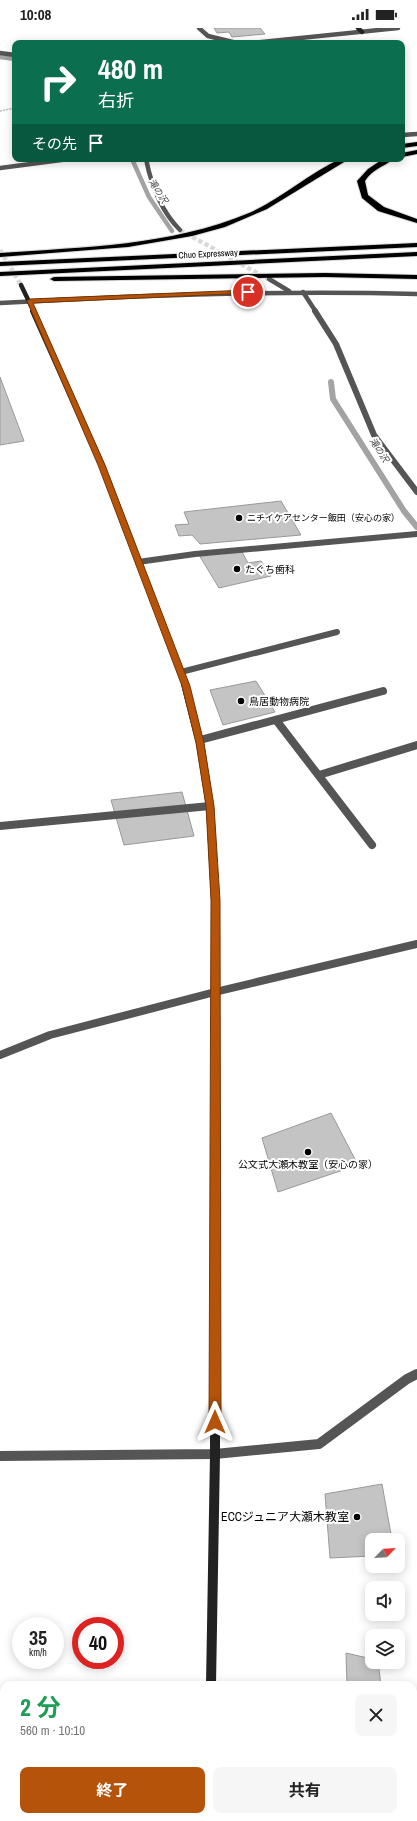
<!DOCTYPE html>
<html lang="ja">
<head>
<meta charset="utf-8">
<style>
  body { margin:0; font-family:"Archivo Narrow","Noto Sans JP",sans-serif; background:#f6f6f6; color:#222; height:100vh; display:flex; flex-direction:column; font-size:15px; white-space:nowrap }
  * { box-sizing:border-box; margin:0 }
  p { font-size:13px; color:#767676 }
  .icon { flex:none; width:22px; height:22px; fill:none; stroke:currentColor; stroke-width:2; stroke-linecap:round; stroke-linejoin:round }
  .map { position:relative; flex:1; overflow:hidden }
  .drawer { position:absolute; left:0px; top:1653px; width:417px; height:140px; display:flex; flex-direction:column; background:#fff; border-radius:12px 12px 0 0; box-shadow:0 2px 10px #0003 }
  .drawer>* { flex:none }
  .top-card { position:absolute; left:12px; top:12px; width:393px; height:122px; border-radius:8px; box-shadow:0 2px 10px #0003; background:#0b6e4f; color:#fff; overflow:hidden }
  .needle { width:26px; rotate:65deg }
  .controls { position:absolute; left:365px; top:1505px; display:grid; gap:8px }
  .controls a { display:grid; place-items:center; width:40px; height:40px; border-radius:8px; background:#fff; box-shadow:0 2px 10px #0003; font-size:20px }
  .speed { position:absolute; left:12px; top:1589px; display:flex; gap:8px; font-size:20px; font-weight:700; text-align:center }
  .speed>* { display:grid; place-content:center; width:52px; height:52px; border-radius:50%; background:#fff; box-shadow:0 2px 10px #0003; line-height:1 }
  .speed small { font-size:10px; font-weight:400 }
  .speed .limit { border:6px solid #d22; background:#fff; color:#111 }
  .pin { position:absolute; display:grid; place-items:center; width:34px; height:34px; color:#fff; margin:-17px; border:2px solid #fff; border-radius:50%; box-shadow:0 1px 4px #0007 }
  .me { position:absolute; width:44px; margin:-22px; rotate:0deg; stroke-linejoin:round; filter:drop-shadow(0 0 3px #0008) }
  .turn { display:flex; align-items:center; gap:14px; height:84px; padding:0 20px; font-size:18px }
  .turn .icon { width:52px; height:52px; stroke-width:2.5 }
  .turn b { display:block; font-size:28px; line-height:34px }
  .then { display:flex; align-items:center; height:38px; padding:0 20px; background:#0003; gap:8px; font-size:15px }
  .round { display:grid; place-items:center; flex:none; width:42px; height:42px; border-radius:8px; background:#f6f6f6 }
  .head { display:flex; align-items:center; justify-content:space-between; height:68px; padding:0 20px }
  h1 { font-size:24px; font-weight:700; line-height:30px; color:#1e9e55 }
  .action { display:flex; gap:8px; margin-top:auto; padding:8px 20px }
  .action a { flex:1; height:46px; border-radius:8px; background:#b45309; color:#fff; font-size:16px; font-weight:700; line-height:46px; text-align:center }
  .action a+a { background:#f6f6f6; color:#222 }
  .status { display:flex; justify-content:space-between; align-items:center; height:28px; padding:0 20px; background:#fff; direction:ltr }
  .status svg { height:11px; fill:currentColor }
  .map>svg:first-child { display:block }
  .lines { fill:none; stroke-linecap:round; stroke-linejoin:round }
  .stream-far1 { stroke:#a3a3a3; stroke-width:4.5 }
  .stream { stroke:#a3a3a3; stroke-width:6 }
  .building { fill:#c4c4c4; stroke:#999 }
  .street-tunnel { stroke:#d9d9d9; stroke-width:4.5; stroke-dasharray:4.5 2.5; stroke-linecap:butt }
  .secondary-tunnel { stroke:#d9d9d9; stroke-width:4.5; stroke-dasharray:4.5 2.5; stroke-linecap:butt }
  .highway-casing { stroke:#dbdbdb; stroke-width:2 }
  .path { stroke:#777; stroke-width:1.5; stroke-dasharray:0.5 1; stroke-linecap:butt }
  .street-far3 { stroke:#555; stroke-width:4.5 }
  .street-far2 { stroke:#555; stroke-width:6 }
  .street-far1 { stroke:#555; stroke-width:8 }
  .street { stroke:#555; stroke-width:10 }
  .secondary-far3 { stroke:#222; stroke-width:4.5 }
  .secondary-far2 { stroke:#222; stroke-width:6 }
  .secondary-far1 { stroke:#222; stroke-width:8 }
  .secondary { stroke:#222; stroke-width:10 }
  .highway { fill:#000; fill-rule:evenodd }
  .route { fill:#b45309; stroke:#753606 }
  .poi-dot { fill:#000; stroke:#fff; stroke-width:1.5 }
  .labels { text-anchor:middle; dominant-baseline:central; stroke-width:4; stroke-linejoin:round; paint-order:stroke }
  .far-water-label { font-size:9px; font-style:italic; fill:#444; stroke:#fff }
  .far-street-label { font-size:9px; fill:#000; stroke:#fff }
  .far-poi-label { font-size:9px; fill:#000; stroke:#fff; text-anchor:start }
  .poi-label { font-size:10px; fill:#000; stroke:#fff; text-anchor:start }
  .near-poi-label { font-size:12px; fill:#000; stroke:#fff; text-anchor:end }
</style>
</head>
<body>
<div class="status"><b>10:08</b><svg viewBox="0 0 49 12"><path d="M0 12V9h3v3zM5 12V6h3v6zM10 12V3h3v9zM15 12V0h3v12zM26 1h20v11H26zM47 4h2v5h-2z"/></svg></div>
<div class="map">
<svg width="417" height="1793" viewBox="0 0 417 1793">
  <rect width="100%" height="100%" fill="#fff"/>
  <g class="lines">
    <g class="stream-far1">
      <polyline points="0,29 15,31"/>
      <polyline points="132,131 149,169 172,203"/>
    </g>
    <polyline class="stream" points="331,354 333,371 404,483 417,499"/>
  </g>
  <g class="building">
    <polygon points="214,0 260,0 265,6 232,9 229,4 217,5"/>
    <polygon points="0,349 24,413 0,417"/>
    <polygon points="281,473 301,507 200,516 192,507 179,508 175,497 189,496 184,484"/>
    <polygon points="240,520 248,535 261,533 271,548 219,560 199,527"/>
    <polygon points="256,653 275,684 223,697 210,662"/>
    <polygon points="182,764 194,808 124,817 111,772"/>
    <polygon points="331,1085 358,1137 278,1164 262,1110"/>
    <polygon points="382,1456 392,1512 372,1512 372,1528 330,1530 325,1466"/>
    <polygon points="346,1625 372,1631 372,1634 378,1634 381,1657 347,1657"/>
    <polygon points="0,1784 4,1784 4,1789 114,1789 142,1790 142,1793 0,1793"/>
  </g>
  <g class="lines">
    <polyline class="street-tunnel" points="180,202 268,251"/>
    <polyline class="secondary-tunnel" points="0,222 21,257"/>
    <defs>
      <g id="highway">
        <polygon points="417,114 417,118 402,120 402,116"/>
        <polygon points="417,122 417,126 402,129 402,125"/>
        <path d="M 340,131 L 349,131 L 267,181 L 225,199 L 192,208 L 128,219 L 0,229 L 0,225 C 84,219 170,218 249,185 C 281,171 308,146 340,131 Z"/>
        <path d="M 383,131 L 393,131 C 384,139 372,141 365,153 L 368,167 L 384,179 L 417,191 L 417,195 L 378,183 L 362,170 L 357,153 L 368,141 Z"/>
        <polygon points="417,215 417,219 0,238 0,234"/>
        <polygon points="417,224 417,228 0,248 0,244"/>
        <polygon points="325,245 417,247 417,251 325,249 54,253 50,251 54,249"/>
      </g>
    </defs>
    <use href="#highway" class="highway-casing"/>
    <polyline class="path" points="0,83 15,80"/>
    <g class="street-far3">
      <polyline points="199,0 208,8 237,15"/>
      <polyline points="252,15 398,0"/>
      <polyline points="0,25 15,27"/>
      <polyline points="402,107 417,106"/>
      <path d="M 146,131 C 151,156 161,183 180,202"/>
      <polyline points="0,140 69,131"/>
      <polyline points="269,251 289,263"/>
      <polyline points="303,264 316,284"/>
      <path d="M 0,275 C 139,267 278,262 417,266"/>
    </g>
    <g class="street-far2">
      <polyline points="315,283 336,316 374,407 417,464"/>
      <polyline points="138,534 195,526 417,506"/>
      <polyline points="181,644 337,604"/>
    </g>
    <g class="street-far1">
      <polyline points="276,692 372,817"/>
      <polyline points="200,712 383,663"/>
      <polyline points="319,747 417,717"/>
      <polyline points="0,798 210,778"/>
      <polyline points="0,1027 50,1007 215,964 417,916"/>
    </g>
    <polyline class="street" points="0,1428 215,1426 319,1416 407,1351 417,1346"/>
    <g class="secondary-far3">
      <polyline points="358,0 362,4"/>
      <polyline points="21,257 34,284"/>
    </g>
    <polyline class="secondary-far2" points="33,283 102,437 186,657"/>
    <polyline class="secondary-far1" points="185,656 200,715 210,778 215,872 215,1148"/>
    <g class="secondary">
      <polyline points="211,1657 215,1426 215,1147"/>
      <polyline points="208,1789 208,1793"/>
    </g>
    <use href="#highway" class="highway"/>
  </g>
  <polygon class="route" points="248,262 251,264 250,265 33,275 105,437 190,658 204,715 214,778 220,872 221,1394 219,1398 215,1399 211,1398 209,1394 211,872 206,778 196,715 182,658 98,437 27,273 30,271"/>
  <g class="poi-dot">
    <circle cx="239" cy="490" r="4"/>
    <circle cx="237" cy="541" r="4"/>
    <circle cx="241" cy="673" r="4"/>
    <circle cx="308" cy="1124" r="4"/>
    <circle cx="357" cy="1489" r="4"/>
  </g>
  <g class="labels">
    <g class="far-water-label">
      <text transform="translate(158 163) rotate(57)">滝の沢</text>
      <text transform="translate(379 422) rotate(57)">滝の沢</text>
    </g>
    <g class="far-street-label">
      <text transform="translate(208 226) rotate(-3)">Chuo Expressway</text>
    </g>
    <g class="far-poi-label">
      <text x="247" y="490">ニチイケアセンター飯田（安心の家）</text>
    </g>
    <g class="poi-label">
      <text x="245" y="541">たぐち歯科</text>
      <text x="249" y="673">鳥居動物病院</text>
      <text x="308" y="1136" text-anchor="middle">公文式大瀬木教室（安心の家）</text>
    </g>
    <g class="near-poi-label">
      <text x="349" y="1489">ECCジュニア大瀬木教室</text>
    </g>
  </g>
</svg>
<div class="controls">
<a><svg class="needle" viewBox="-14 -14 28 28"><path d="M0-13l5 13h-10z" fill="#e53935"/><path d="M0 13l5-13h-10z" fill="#767676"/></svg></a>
<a><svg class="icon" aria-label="sound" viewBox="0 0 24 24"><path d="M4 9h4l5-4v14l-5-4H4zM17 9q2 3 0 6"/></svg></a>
<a><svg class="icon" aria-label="layers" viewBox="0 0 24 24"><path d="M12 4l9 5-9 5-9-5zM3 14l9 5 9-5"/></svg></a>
</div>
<div class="speed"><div>35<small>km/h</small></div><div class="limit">40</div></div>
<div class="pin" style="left:248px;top:264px;background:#d93025"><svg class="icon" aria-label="arrive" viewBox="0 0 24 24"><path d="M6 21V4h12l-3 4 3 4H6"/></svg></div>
<svg class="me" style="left:215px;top:1394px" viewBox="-20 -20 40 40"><path d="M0-17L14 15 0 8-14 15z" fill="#b45309" stroke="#fff" stroke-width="4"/></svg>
<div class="top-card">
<div class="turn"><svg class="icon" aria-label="right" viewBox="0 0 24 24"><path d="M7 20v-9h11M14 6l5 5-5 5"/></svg><div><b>480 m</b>右折</div></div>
<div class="then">その先<svg class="icon" aria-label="arrive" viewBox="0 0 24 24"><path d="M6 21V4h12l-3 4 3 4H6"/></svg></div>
</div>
<section class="drawer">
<div class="head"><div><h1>2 分</h1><p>560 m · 10:10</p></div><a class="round"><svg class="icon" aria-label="close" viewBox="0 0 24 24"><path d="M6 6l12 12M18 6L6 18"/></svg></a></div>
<div class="action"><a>終了</a><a>共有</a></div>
</section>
</div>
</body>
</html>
